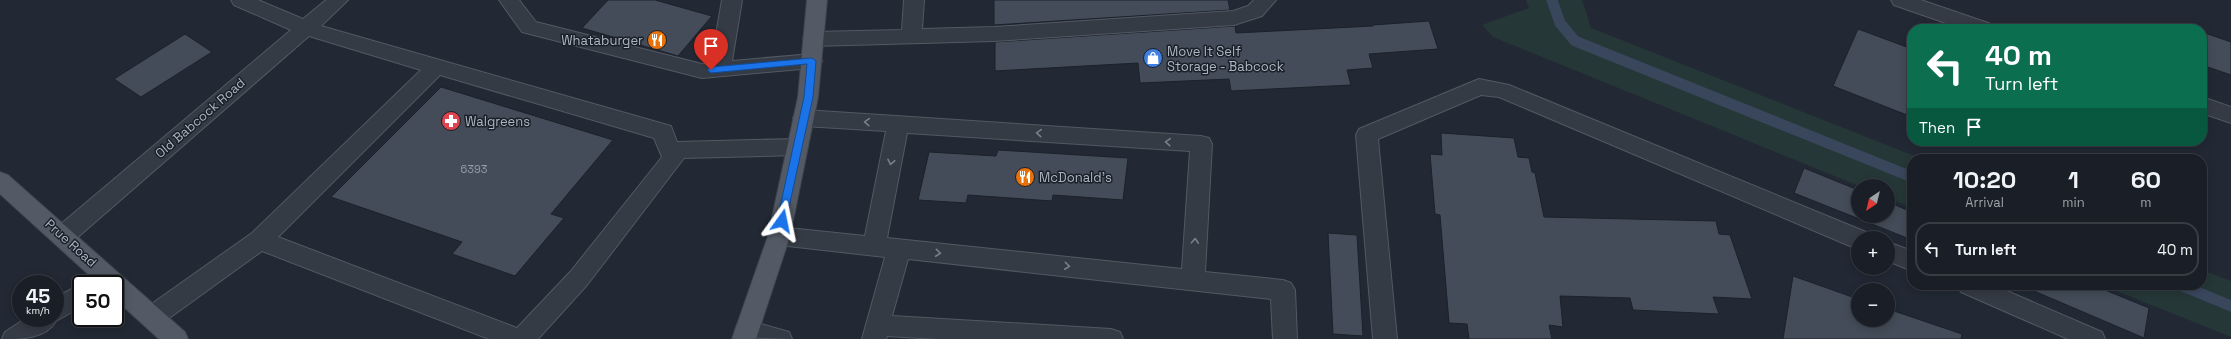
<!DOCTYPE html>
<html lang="en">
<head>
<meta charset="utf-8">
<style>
  body { margin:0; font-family:"Space Grotesk",sans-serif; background:#23272f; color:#f1f3f6; height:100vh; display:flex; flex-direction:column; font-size:15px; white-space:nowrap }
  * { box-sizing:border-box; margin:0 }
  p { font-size:13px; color:#9fa2a7 }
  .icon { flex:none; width:22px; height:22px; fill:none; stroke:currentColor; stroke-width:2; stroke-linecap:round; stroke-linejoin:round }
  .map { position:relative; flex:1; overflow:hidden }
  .side { position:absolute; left:1907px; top:154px; width:300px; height:136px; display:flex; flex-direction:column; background:#1a1f27; border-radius:16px; box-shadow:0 2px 10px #0003,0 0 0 1px #383d44 }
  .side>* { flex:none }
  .hud { position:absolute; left:1907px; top:24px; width:300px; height:122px; border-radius:16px; box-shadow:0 2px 10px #0003,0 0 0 1px #383d44; background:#0b6e4f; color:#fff; overflow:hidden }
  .needle { width:26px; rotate:215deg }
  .fabs { position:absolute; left:1851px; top:179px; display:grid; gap:8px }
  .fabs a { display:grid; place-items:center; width:44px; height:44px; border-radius:50%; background:#1a1f27; box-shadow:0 2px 10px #0003,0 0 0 1px #383d44; font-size:20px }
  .speed { position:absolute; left:12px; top:275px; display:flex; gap:8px; font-size:20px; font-weight:700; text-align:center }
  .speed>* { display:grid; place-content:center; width:52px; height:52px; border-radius:50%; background:#1a1f27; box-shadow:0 2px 10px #0003,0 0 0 1px #383d44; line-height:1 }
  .speed small { font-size:10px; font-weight:400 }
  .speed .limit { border:2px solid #111; border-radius:6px; background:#fff; color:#111 }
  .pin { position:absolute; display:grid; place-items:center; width:34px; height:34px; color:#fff; margin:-41px -17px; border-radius:50% 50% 50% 0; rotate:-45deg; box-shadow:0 0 4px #0007 }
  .pin .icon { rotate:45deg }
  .me { position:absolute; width:44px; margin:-22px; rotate:12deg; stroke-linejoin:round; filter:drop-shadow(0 0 3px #0008) }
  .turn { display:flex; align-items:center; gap:14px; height:84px; padding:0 12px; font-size:18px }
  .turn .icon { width:52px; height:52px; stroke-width:2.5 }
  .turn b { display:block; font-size:28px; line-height:34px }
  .then { display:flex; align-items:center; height:38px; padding:0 12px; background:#0003; gap:8px; font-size:15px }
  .eta { display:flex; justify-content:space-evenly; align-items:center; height:68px; text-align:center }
  .eta b { font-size:24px; font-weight:800; line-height:28px }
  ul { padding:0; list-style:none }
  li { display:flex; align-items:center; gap:12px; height:54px; margin:0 8px 6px; padding:0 4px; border:2px solid #383d44; border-radius:16px }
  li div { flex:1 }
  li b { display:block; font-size:15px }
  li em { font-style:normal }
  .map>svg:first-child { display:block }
  .green { fill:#263737 }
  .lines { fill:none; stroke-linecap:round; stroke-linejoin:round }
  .stream { stroke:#39465c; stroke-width:11 }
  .building { fill:#434c58; stroke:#1c222b }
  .minor-casing { stroke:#525962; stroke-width:2 }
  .major-casing { stroke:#3e444e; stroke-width:2 }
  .minor { fill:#353b45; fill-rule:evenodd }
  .major { fill:#535a65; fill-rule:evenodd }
  .oneway { stroke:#787f89 }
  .route { fill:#1a73e8; stroke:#114b97 }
  .labels { text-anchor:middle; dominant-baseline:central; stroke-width:3; stroke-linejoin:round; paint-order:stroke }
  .number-label { font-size:11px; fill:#949ca7 }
  .poi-label { font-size:13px; fill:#afb6c1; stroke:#1a2029; text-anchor:start }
  .street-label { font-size:13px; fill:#afb6c1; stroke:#1a2029 }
</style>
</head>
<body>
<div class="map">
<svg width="2231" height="339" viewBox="0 0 2231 339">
  <rect width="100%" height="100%" fill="#222934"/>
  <g class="green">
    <polygon points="1526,0 1582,0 1591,28 1922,159 1912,159 1912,208 1888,198 1888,186 1859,186 1493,37 1482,25 1529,8"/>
    <polygon points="2202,270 2231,281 2231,337 2102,285 2202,285"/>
  </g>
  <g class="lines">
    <g class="stream">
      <polyline points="1552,0 1560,23 1575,41 1912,177"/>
      <polyline points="2180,285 2231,306"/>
    </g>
  </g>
  <g class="building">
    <polygon points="608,0 655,0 712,16 678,56 582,28"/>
    <polygon points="994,0 1228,0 1230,10 994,25"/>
    <polygon points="1429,21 1438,49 1369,54 1373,68 1347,70 1351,85 1231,91 1229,79 1140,83 1138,63 995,71 995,42 1235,26 1236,33 1373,26 1373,25"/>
    <polygon points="1858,29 1912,49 1912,117 1833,86"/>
    <polygon points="2202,32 2231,42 2231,75 2202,65"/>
    <polygon points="185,34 212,52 141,97 114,79"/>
    <polygon points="441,87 613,140 551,214 564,218 515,276 452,254 462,242 331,197"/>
    <polygon points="1441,133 1514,138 1518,157 1529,158 1532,172 1535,173 1544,217 1716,221 1719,234 1730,235 1752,299 1713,297 1719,314 1633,310 1630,298 1560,296 1563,327 1549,325 1552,339 1469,339 1467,324 1449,323 1440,215 1435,214 1430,154 1442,155"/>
    <polygon points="998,150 1128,158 1123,200 1053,195 1052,201 968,195 966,203 918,200 929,152 996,156"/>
    <polygon points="1804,168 1858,190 1858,216 1888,216 1888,202 1912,212 1912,240 1794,193"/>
    <polygon points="1328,233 1357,235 1363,336 1333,334"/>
    <polygon points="1793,276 1858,299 1858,320 1888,320 1888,309 1962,334 1961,339 1783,339"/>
    <polygon points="2020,285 2093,285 2149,308 2144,338"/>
  </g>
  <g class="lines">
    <defs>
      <g id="minor">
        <path d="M 231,0 L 258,0 L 303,19 L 326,0 L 348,0 L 321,26 L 671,126 L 677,142 L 797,139 L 805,141 L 808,147 L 805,153 L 797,155 L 684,158 L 587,285 L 538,339 L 489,339 L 262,251 L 161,324 L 152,327 L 143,324 L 140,317 L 143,310 L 252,233 L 421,70 L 309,36 L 71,243 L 63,245 L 55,243 L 52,236 L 55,229 L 291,30 L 234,5 ZM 440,75 L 654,138 L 662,157 L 571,271 L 517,328 L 278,237 Z"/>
        <polygon points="499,0 519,0 536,22 702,64 711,63 722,0 742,0 732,61 812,54 819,56 822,61 819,66 812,68 702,78 522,32"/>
        <polygon points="904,0 924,0 922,29 994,27 1233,11 1248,6 1254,0 1276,0 1262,16 1234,25 994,41 813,46 806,44 803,39 806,34 813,32 902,30"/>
        <polygon points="1891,0 1921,0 1991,24 1994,29 1963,29 1894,5"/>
        <polygon points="1479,79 1509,85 1866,232 1869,238 1858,238 1858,248 1850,246 1499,97 1481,95 1378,139 1397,339 1373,339 1356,135 1359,129"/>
        <polygon points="2202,97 2231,107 2231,123 2202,113"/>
        <path d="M 804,110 L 1201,136 L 1209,138 L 1212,144 L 1205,272 L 1283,280 L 1291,283 L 1295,290 L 1297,339 L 1273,339 L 1271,299 L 908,259 L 892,316 L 1111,329 L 1120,332 L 1123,339 L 938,339 L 887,336 L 886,339 L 862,339 L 885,257 L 779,245 L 771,243 L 768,236 L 771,229 L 779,227 L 865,236 L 886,131 L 804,126 L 796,124 L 793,118 L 796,112 ZM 907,133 L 1190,151 L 1182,269 L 887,238 Z"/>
        <polygon points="1888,242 1912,251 1912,271 1888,261"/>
        <path d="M 81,284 L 81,307 L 56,321 C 46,339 21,339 2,339 L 5,332 L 26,318 L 55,318 L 55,298 Z"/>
        <polygon points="1957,285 1993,285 2102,332 2105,339 2068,339 1961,292"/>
        <polygon points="747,320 789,332 792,339 738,337 735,330 738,323"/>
      </g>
      <g id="major">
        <polygon points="807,0 827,0 818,97 790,236 756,339 732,339 768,236 798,97"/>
        <polygon points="0,172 8,175 185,332 188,339 159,339 115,299 115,284 99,284 0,194"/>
      </g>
    </defs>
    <use href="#minor" class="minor-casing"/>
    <use href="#major" class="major-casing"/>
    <use href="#minor" class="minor"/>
    <use href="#major" class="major"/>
  </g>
  <defs><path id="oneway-chevron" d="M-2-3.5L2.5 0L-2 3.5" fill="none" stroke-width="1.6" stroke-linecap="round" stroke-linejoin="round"/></defs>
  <g class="oneway">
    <use href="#oneway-chevron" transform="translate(867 122) rotate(-176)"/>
    <use href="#oneway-chevron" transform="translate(1039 133) rotate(-176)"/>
    <use href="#oneway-chevron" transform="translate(1168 142) rotate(-176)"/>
    <use href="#oneway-chevron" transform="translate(891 162) rotate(101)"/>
    <use href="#oneway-chevron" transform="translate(1195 241) rotate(-87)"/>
    <use href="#oneway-chevron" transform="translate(938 253) rotate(6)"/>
    <use href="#oneway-chevron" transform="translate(1067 266) rotate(6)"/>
  </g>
  <polygon class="route" points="812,58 816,61 813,97 786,221 782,225 777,221 804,97 807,64 711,73 707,70 711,67"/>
  <defs>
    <symbol id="restaurant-disc" viewBox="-11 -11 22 22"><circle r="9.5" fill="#e8710a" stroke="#1a2029"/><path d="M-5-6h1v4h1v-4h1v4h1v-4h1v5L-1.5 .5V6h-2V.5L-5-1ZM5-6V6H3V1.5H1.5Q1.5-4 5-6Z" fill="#fff"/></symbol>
    <symbol id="shop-disc" viewBox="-11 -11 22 22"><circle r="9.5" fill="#3f7fe0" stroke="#1a2029"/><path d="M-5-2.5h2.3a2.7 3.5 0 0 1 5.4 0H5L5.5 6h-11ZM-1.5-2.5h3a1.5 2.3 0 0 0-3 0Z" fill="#fff"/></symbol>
    <symbol id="pharmacy-disc" viewBox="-11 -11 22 22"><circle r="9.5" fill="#e0444e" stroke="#1a2029"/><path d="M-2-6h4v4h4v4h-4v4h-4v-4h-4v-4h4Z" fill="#fff"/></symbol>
  </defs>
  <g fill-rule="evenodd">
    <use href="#restaurant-disc" x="646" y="29" width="22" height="22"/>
    <use href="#shop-disc" x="1142" y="47" width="22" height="22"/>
    <use href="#pharmacy-disc" x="440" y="110" width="22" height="22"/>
    <use href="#restaurant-disc" x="1014" y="166" width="22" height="22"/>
  </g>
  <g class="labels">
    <g class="number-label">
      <text x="474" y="169">6393</text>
    </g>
    <g class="poi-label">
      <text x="643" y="40" text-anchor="end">Whataburger</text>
      <text x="1167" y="51">Move It Self<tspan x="1167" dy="15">Storage - Babcock</tspan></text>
      <text x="465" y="121">Walgreens</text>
      <text x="1039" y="177">McDonald's</text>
    </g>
    <g class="street-label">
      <text transform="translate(200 118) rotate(-41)">Old Babcock Road</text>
      <text transform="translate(71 243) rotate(42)">Prue Road</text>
    </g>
  </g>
</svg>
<div class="fabs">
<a><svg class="needle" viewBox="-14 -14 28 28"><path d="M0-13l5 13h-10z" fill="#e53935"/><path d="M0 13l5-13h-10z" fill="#9fa2a7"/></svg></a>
<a>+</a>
<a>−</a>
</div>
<div class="speed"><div>45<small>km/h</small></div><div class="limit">50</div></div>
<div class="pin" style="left:711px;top:70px;background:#d93025"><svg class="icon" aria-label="arrive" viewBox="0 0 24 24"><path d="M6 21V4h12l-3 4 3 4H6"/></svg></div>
<svg class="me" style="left:782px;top:221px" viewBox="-20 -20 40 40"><path d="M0-17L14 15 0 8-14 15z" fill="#1a73e8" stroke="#fff" stroke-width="4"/></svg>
<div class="hud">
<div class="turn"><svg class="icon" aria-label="left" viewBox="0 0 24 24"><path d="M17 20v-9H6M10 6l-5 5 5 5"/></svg><div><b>40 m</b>Turn left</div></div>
<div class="then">Then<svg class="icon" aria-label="arrive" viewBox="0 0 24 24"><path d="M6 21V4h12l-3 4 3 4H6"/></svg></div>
</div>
<section class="side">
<div class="eta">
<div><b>10:20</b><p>Arrival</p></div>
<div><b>1</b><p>min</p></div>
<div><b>60</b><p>m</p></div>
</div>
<ul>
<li><svg class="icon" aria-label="left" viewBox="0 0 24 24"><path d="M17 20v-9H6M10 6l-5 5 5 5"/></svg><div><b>Turn left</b></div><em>40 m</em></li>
</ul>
</section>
</div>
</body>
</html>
